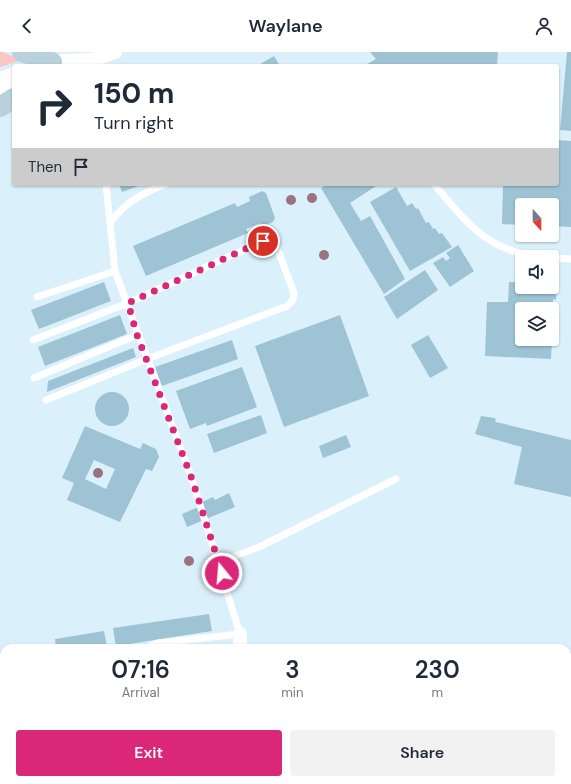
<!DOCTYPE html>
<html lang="en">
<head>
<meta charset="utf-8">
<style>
  body { margin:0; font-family:"DM Sans",sans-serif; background:#f2f2f3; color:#1f2937; height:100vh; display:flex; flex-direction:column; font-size:15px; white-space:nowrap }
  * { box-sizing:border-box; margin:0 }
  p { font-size:13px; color:#747a83 }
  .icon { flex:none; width:22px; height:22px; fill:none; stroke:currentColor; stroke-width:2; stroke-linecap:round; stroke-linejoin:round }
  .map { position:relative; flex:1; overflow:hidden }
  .side { position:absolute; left:0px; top:592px; width:571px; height:140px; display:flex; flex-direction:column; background:#fff; border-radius:12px 12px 0 0; box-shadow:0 1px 3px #0004 }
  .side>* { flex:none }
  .hud { position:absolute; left:12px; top:12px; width:547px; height:122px; border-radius:4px; box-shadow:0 1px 3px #0004; background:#fff; color:#1f2937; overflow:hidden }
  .needle { width:26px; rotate:159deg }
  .tools { position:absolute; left:515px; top:146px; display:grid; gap:8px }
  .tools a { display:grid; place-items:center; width:44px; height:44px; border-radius:4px; background:#fff; box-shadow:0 1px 3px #0004; font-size:20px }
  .pin { position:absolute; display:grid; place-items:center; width:34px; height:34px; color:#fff; margin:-17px; border:2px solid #fff; border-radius:50%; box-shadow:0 1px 4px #0007 }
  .me { position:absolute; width:44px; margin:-22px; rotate:343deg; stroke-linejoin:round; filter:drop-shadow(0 0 3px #0008) }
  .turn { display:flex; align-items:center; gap:14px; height:84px; padding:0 16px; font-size:18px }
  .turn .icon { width:52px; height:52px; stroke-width:2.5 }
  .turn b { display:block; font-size:28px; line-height:34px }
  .then { display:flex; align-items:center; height:38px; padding:0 16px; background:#0003; gap:8px; font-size:15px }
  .eta { display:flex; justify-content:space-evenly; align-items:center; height:68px; text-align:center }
  .eta b { font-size:24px; font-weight:600; line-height:28px }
  .cta { display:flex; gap:8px; margin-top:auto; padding:8px 16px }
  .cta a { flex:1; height:46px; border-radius:4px; background:#db2777; color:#fff; font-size:16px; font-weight:600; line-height:46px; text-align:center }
  .cta a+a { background:#f2f2f3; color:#1f2937 }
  header { display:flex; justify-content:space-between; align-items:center; height:52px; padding:0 16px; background:#fff; font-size:18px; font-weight:600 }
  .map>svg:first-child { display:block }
  .green { fill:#fdc5c5 }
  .building { fill:#9dc3d5; fill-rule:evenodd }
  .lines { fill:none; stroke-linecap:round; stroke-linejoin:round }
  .service { stroke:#fff; stroke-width:7 }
  .minor { stroke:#fff; stroke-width:14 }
  .secondary { stroke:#b9d1dc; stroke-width:20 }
  .tree { fill:#9b7281 }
  .route { stroke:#db2777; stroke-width:7; stroke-dasharray:0 12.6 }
</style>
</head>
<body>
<header><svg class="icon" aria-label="back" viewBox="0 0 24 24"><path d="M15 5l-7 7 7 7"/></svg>Waylane<svg class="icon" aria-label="person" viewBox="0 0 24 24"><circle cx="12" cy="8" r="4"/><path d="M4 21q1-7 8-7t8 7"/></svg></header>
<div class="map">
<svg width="571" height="732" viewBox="0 0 571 732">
  <rect width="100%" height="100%" fill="#daf1fc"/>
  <polygon class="green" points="0,0 2,0 23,8 0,15"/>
  <g class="building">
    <polygon points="370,0 498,0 497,14 364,14 376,7"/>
    <polygon points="567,0 571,0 571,79 560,78"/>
    <polygon points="274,4 280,14 257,14"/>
    <polygon points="557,88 571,89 571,175 552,174 552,153 522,153 522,173 502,172 503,132 557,132"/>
    <polygon points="119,132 144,132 122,140"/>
    <polygon points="328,132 379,132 350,151 361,169 370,164 405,227 384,242 321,136"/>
    <polygon points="396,135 407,154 412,151 416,157 418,156 426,171 429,170 433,177 435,176 439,182 442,181 452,195 410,219 370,150"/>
    <polygon points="262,139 266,141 275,166 273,170 261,175 260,171 246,177 248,181 146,224 133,194 235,151 237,155 250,149 249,145"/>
    <polygon points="458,193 474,219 450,235 433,211 443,205 446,209 450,206 446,201"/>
    <polygon points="425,218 438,238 397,267 384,245"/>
    <polygon points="104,230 111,249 39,277 31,258"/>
    <polygon points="509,230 522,230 522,235 552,235 552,231 557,231 556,248 553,247 553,257 522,257 522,287 552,287 551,307 485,304 487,250 508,250"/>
    <polygon points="120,263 127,282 45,314 38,295"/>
    <polygon points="340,263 369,344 284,375 255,294"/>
    <polygon points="428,283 448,316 430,326 411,293"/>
    <polygon points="232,288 238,307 162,334 155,315"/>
    <polygon points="133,296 136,305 47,340 48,329"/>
    <polygon points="242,315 257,355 207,374 206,371 190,377 176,339"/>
    <circle cx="112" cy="357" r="17"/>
    <polygon points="261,363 267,381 214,401 207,382"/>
    <polygon points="481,364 495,366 496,370 571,388 571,445 514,432 522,395 475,382"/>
    <path d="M 85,374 L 140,397 L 143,391 L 156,397 L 159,405 L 152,419 L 146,417 L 120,470 L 67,448 L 74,431 L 62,426 ZM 94,408 L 115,417 L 106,437 L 85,427 Z"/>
    <polygon points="346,383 351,395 323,406 319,394"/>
    <polygon points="229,441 235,455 187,475 182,462 203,453 202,450 213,445 215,448"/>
    <polygon points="209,562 212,579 129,592 130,596 116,596 113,576"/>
    <polygon points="104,579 107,595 56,596 55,587"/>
    <polygon points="69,728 148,728 149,732 69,732"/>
    <polygon points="158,728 212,728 213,732 158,732"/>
    <polygon points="309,728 393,728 393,732 310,732"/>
  </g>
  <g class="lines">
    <g class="service">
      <polyline points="106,132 115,219 192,427 240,582 158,591 146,596"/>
      <path d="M 434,132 C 468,172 487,200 544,205"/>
      <path d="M 110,171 C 125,150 143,141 166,132"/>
      <polyline points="552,206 571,207"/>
      <polyline points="37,245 115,219"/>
      <polyline points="33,288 128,251 263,189 270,188 276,193 294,241 293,248 287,254 147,307 46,348"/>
      <polyline points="34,326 137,283"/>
      <polyline points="219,510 259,495 396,427"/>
    </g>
    <g class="minor">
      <polyline points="82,12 115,0"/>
      <polyline points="43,13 59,9 90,8"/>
      <polyline points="0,27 14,22"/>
      <polyline points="0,41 14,37"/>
      <polyline points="240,582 240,596"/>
      <polyline points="242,728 242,732"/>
    </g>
    <g class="secondary">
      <polyline points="22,0 52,10"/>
      <polyline points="0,55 14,46"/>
      <polyline points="0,618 4,645"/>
      <polyline points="17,728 18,732"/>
    </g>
  </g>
  <g class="tree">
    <circle cx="312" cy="146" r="5"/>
    <circle cx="291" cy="148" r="5"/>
    <circle cx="324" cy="203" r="5"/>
    <circle cx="98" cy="421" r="5"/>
    <circle cx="189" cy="509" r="5"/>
  </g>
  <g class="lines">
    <polyline class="route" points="222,521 192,427 137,283 128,251 263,189"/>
  </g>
</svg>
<div class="tools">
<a><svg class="needle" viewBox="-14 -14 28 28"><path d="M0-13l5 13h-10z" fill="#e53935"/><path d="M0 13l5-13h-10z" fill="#747a83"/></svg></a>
<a><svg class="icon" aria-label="sound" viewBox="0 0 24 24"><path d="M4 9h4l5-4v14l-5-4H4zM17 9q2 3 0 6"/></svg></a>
<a><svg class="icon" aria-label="layers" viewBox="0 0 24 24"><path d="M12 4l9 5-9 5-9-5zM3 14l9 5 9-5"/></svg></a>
</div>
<div class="pin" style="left:263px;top:189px;background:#d93025"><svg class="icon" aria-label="arrive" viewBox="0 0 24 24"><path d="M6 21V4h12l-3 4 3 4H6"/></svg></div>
<svg class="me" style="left:222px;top:521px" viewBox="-20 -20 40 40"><circle r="17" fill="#db2777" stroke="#fff" stroke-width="3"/><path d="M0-11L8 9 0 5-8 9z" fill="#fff"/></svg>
<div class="hud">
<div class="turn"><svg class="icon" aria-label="right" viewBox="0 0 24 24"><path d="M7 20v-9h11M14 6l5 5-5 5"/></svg><div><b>150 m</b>Turn right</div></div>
<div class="then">Then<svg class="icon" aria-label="arrive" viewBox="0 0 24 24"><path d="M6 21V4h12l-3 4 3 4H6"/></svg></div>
</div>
<section class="side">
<div class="eta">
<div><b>07:16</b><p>Arrival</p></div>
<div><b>3</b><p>min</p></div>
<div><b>230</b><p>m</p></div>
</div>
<div class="cta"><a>Exit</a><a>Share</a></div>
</section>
</div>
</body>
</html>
